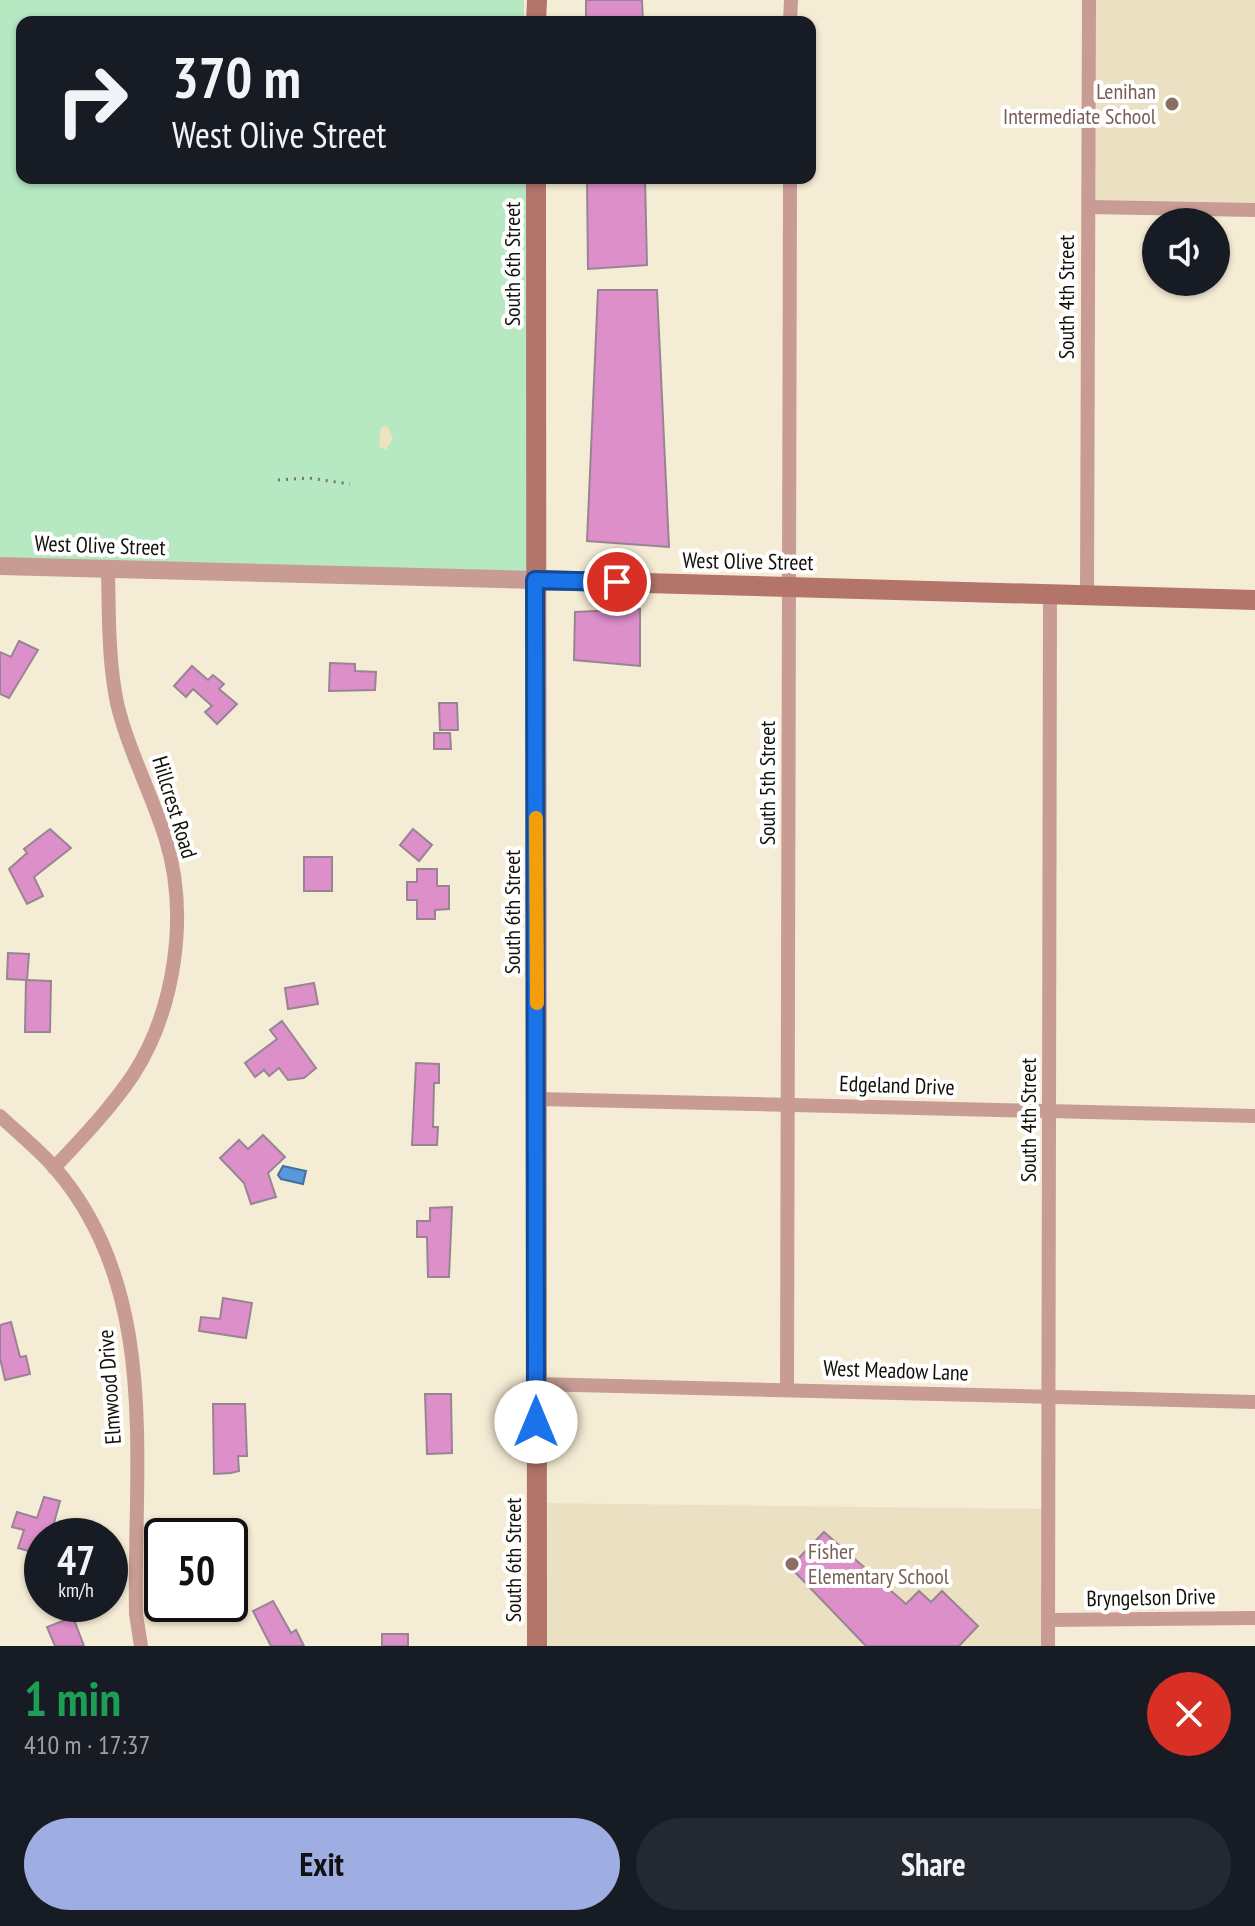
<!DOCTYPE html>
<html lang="en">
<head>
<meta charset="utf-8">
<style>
  body { margin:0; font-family:"PT Sans Narrow",sans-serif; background:#242831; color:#f1f3f6; height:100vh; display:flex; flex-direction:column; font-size:30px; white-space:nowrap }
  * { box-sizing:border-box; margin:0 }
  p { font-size:26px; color:#9ea1a6 }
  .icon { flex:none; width:44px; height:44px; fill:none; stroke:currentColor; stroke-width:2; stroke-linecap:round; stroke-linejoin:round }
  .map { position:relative; height:1646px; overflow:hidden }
  .details { display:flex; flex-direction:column; background:#171b24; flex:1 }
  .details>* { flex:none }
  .top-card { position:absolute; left:16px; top:16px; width:800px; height:168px; border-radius:16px; box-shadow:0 2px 6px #0004; background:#171b24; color:#f1f3f6; overflow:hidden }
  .fabs { position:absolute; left:1142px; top:208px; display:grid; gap:16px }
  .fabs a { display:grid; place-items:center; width:88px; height:88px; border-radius:50%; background:#171b24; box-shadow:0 2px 6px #0004; font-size:40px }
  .speed { position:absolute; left:24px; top:1518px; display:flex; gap:16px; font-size:40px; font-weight:700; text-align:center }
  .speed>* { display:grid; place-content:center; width:104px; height:104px; border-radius:50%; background:#171b24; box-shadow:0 2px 6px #0004; line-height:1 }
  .speed small { font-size:20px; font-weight:400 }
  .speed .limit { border:4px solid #111; border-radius:12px; background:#fff; color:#111 }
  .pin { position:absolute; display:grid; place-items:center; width:68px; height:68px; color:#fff; margin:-34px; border:4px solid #fff; border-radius:50%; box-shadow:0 2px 8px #0007 }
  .me { position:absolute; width:88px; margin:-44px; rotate:0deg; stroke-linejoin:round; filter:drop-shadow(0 0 6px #0008) }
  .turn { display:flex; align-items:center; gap:28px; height:168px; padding:0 24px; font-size:36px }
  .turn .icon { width:104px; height:104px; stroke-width:2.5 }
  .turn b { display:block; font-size:56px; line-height:68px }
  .round { display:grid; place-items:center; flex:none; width:84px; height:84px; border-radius:42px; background:#242831 }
  .head { display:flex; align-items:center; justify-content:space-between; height:136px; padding:0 24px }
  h1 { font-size:48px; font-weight:700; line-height:60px; color:#1e9e55 }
  .button { display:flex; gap:16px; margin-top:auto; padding:16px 24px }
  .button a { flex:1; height:92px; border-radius:48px; background:#9eaee3; color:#111; font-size:32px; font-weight:700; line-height:92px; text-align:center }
  .button a+a { background:#242831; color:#f1f3f6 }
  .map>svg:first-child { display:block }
  .built { fill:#ece0c2 }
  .green { fill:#b6e8c2 }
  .sand { fill:#ede3be }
  .water { fill:#5a98dc; stroke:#456f9c; stroke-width:2 }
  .building { fill:#dd8fc9; stroke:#988492; stroke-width:2 }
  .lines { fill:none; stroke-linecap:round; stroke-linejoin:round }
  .path { stroke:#797465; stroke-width:3; stroke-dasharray:2 6; stroke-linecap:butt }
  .minor { stroke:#c89c94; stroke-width:14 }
  .tertiary { stroke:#c89c94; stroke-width:18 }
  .secondary { stroke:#b37469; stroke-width:20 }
  .route-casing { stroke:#114b97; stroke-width:20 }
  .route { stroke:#1a73e8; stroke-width:14 }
  .slow { stroke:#f59e0b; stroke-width:14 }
  .education-dot { fill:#8d6e63; stroke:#fff; stroke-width:3 }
  .labels { text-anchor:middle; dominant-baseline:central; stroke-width:8; stroke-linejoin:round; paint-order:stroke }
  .education-label { font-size:22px; fill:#785e54; stroke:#fff; text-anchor:end }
  .street-label { font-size:22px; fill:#131008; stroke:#fff }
</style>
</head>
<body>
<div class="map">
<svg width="1255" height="1646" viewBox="0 0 1255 1646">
  <rect width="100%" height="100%" fill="#f5ecd5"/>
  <g class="built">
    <polygon points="1089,0 1255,0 1255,210 1089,207"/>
    <polygon points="536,1503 1049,1509 1048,1646 537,1646"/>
  </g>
  <polygon class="green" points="0,0 524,0 524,22 22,22 22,178 527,178 535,580 0,566"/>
  <polygon class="sand" points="387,426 393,438 386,450 379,447 381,427"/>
  <polygon class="water" points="283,1166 306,1171 303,1184 281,1179 278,1175"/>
  <g class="building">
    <polygon points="586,0 642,0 643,22 586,22"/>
    <polygon points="587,178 645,178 647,265 588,269"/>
    <polygon points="598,290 657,290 669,547 587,541"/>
    <polygon points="640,609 640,666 574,660 575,612"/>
    <polygon points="19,641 38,650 9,698 0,694 0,652 11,657"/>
    <polygon points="330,663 355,664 355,671 376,672 375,690 329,691"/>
    <polygon points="192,666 208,680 213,675 224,684 219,689 237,704 217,724 205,712 212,706 193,689 186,697 174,686"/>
    <polygon points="439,703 457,703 458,730 440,730"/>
    <polygon points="434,733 450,733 451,749 434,749"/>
    <polygon points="50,829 71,848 34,877 43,896 27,904 9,869 27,853 24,849"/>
    <polygon points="413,829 432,845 419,861 400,845"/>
    <rect x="304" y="857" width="28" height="34"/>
    <polygon points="417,869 437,869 437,886 449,886 449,909 435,910 435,919 417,919 417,900 407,900 407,882 417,882"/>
    <polygon points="8,953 29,954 27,980 7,979"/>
    <polygon points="26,980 51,981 50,1032 25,1032"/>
    <polygon points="314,983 318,1004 288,1009 285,988"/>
    <polygon points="282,1021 316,1068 304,1078 288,1080 279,1068 269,1076 264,1070 255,1077 245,1063 277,1039 270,1030"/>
    <polygon points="416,1063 439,1064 439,1083 434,1083 433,1127 438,1127 437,1145 412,1145"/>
    <polygon points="263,1135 285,1157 268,1173 276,1197 251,1204 244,1183 220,1158 239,1140 248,1149"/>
    <polygon points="452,1207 449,1277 428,1277 427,1237 417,1237 417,1221 430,1221 430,1208"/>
    <polygon points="223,1298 252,1303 246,1338 199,1331 201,1317 220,1319"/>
    <polygon points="11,1322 20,1357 26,1356 30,1374 5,1380 0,1358 0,1325"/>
    <polygon points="425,1394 451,1394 452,1453 427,1454"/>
    <polygon points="213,1404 245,1404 247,1456 238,1456 239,1471 231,1473 214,1474"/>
    <polygon points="44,1497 60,1501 54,1523 60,1525 56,1536 42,1536 42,1555 18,1548 24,1530 12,1527 17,1512 37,1518"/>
    <polygon points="824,1532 906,1604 919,1591 931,1602 942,1591 978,1626 959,1646 866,1646 790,1567"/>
    <polygon points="273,1601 291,1633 296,1630 304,1646 271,1646 253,1611"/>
    <polygon points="73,1617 84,1646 55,1646 47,1627"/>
    <rect x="382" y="1634" width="26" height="12"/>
  </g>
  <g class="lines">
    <polyline class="path" points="278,480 309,478 350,484"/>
    <g class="minor">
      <polyline points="790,22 791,0"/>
      <polyline points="1089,207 1255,210"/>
      <polyline points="1087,595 1089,0"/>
      <polyline points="538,1099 1255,1116"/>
      <path d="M 0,1116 C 18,1133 38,1149 54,1167 C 162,1290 133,1464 136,1614 L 141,1646"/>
      <path d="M 54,1168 C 82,1138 110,1109 133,1075 C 175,1010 189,915 166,840 C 152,794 128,750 117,703 C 108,659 109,614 108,569"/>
      <polyline points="536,1384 1255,1402"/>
      <polyline points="787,1388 790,178"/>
      <polyline points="1048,1620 1255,1618"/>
      <polyline points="1048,1646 1050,593"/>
    </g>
    <polyline class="tertiary" points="0,566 535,580"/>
    <g class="secondary">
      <polyline points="536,22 537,0"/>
      <polyline points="536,178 537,1646"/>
      <polyline points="535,580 1255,600"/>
    </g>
  </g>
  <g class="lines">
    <defs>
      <polyline id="route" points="536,1422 535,580 617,582"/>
    </defs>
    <use href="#route" class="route-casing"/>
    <use href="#route" class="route"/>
    <polyline class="slow" points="536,818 537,1003"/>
  </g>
  <g class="education-dot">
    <circle cx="1172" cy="104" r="8"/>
    <circle cx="792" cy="1564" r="8"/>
  </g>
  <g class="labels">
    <g class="education-label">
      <text x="1156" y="91">Lenihan<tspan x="1156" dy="25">Intermediate School</tspan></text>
      <text x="808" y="1551" text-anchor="start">Fisher<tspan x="808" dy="25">Elementary School</tspan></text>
    </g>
    <g class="street-label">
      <text transform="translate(512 264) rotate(-90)">South 6th Street</text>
      <text transform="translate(1066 297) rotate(-90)">South 4th Street</text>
      <text transform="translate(100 545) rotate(2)">West Olive Street</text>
      <text transform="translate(748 561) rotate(1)">West Olive Street</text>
      <text transform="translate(767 783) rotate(-90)">South 5th Street</text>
      <text transform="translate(175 807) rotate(73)">Hillcrest Road</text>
      <text transform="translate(512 912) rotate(-90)">South 6th Street</text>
      <text transform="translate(897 1085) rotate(2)">Edgeland Drive</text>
      <text transform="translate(1028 1120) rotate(-90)">South 4th Street</text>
      <text transform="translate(896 1370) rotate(2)">West Meadow Lane</text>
      <text transform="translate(109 1387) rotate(-94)">Elmwood Drive</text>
      <text transform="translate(513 1560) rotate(-90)">South 6th Street</text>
      <text transform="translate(1151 1597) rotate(-1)">Bryngelson Drive</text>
    </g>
  </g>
</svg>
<div class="fabs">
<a><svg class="icon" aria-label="sound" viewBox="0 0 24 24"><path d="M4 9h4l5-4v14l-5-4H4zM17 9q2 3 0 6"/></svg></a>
</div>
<div class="speed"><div>47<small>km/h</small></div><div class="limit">50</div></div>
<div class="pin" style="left:617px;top:582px;background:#d93025"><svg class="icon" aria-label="arrive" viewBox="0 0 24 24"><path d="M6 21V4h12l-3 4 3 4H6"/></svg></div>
<svg class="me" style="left:536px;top:1422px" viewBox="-20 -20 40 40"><circle r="19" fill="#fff"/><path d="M0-13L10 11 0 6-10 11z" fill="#1a73e8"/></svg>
<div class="top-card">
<div class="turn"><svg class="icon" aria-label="right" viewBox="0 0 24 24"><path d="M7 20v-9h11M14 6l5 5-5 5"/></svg><div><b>370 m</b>West Olive Street</div></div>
</div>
</div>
<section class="details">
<div class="head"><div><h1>1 min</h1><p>410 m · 17:37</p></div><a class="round" style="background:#d93025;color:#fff"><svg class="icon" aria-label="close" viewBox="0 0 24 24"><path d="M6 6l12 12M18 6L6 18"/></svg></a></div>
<div class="button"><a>Exit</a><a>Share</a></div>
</section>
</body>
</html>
